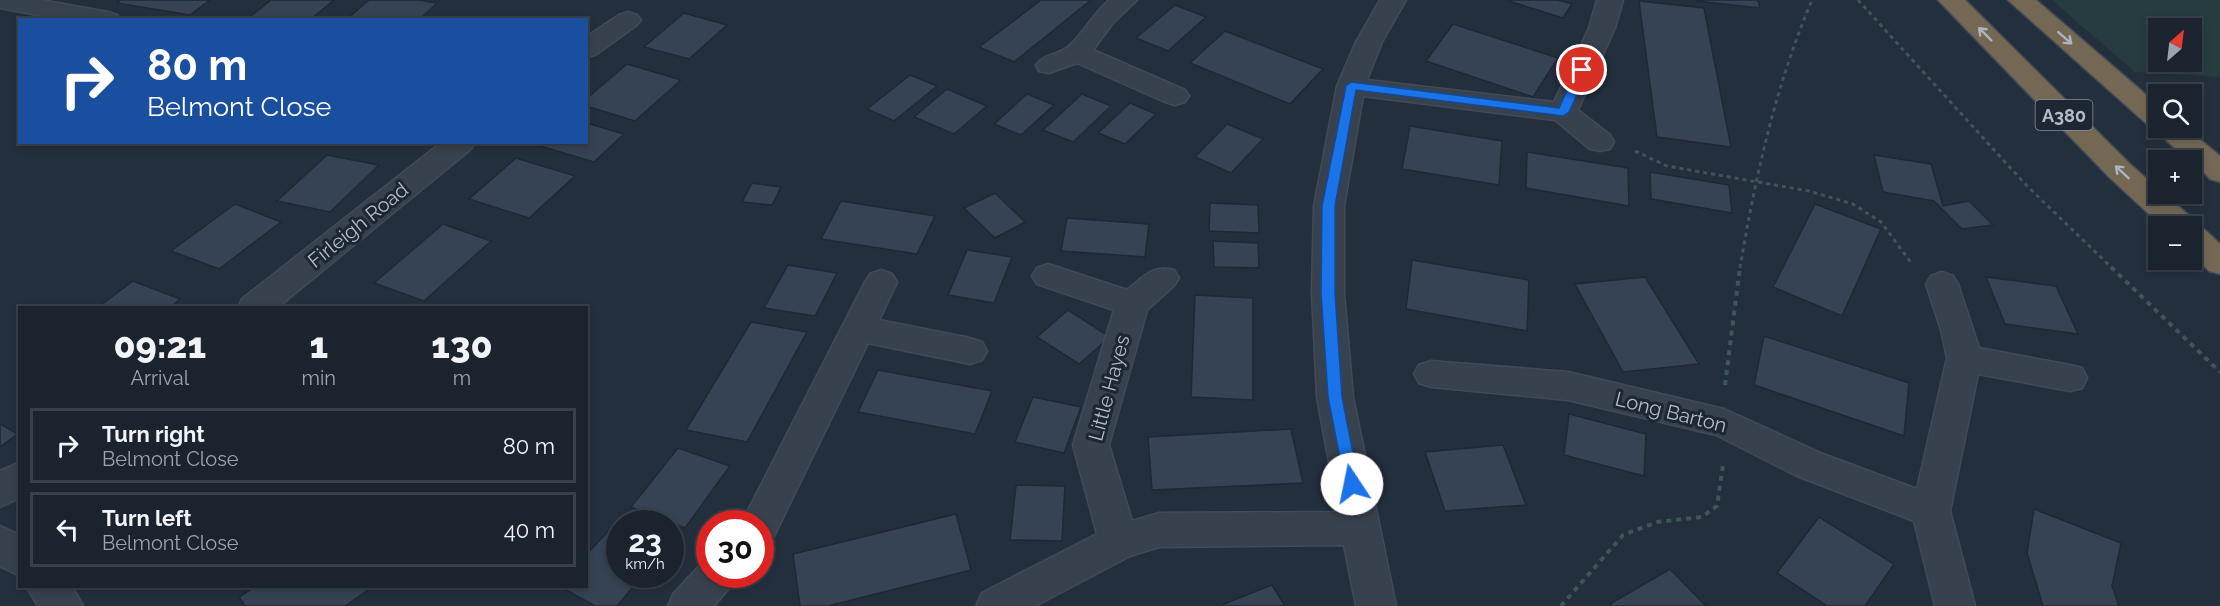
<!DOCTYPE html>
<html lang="en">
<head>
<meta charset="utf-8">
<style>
  body { margin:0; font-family:Raleway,sans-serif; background:#282f3a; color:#f1f3f6; height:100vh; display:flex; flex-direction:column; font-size:22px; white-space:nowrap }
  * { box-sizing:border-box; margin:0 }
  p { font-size:20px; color:#a0a4aa }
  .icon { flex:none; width:33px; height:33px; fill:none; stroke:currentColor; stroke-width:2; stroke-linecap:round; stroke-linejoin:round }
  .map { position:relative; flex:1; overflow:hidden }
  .drawer { position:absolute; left:18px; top:306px; width:570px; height:282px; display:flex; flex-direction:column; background:#1b232e; border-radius:0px; box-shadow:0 3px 9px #0003,0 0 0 2px #39404a }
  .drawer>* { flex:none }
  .banner { position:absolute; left:18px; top:18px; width:570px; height:126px; border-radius:0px; box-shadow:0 3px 9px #0003,0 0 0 2px #39404a; background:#1a4fa0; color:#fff; overflow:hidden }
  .needle { width:39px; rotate:28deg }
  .buttons { position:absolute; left:2148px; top:18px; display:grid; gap:12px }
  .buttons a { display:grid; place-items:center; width:54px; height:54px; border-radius:0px; background:#1b232e; box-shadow:0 3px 9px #0003,0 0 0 2px #39404a; font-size:30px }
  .speed { position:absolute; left:606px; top:510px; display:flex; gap:12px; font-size:30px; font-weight:700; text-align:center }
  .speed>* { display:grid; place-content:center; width:78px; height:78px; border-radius:50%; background:#1b232e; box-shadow:0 3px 9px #0003,0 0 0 2px #39404a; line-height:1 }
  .speed small { font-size:15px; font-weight:400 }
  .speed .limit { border:9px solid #d22; background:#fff; color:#111 }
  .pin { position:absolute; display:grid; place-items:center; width:51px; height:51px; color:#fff; margin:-26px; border:3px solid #fff; border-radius:50%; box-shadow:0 2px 6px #0007 }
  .me { position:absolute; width:66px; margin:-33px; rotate:349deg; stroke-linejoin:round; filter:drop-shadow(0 0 4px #0008) }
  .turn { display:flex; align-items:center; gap:21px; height:126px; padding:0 30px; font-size:27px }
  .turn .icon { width:78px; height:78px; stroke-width:2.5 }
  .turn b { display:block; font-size:42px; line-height:51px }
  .eta { display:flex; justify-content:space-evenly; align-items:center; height:102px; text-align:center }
  .eta b { font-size:36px; font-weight:800; line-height:42px }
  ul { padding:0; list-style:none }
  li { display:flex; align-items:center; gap:18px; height:75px; margin:0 12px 9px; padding:0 18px; border:3px solid #39404a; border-radius:0px }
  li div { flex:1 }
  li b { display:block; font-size:22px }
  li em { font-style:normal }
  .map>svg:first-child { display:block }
  .green { fill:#263c3f; fill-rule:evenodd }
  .building { fill:#364354; stroke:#1f2835; stroke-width:1.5 }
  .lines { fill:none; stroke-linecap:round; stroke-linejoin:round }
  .minor-casing { stroke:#414a57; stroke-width:3 }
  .highway-casing { stroke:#434c59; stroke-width:3 }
  .path-far1 { stroke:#3f5557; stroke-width:3; stroke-dasharray:4 4; stroke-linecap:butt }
  .path { stroke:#3f5557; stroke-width:4; stroke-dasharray:5 5; stroke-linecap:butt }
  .minor { fill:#38414e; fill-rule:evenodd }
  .highway { fill:#746855; fill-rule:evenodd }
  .oneway { stroke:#aeb4bd }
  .route { fill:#1a73e8; stroke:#114b97; stroke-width:1.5 }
  .labels { text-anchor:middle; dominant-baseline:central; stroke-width:6; stroke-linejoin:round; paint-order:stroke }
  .shield { fill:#1d2633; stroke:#878f9c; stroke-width:1.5 }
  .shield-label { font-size:18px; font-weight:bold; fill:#b4bcc9 }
  .street-label { font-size:20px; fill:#b4bcc9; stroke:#1d2633 }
</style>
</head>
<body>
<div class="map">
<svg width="2220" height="606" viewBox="0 0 2220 606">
  <rect width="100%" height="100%" fill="#242f3e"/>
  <path class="green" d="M 2052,0 L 2220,0 L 2220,77 L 2135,72 ZM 2158,28 L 2192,28 L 2192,62 L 2158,62 Z"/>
  <g class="building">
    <polygon points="120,0 210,0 190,15 117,3"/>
    <polygon points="271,0 334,0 310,20 246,20"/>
    <polygon points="369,0 418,0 437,3 419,20 346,20"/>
    <polygon points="1041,0 1091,0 1014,62 979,47"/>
    <polygon points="1506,0 1558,0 1572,4 1563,18"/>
    <polygon points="1697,0 1758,0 1760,8 1697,1"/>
    <polygon points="1639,1 1704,8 1731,147 1657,137"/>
    <polygon points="1175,5 1206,17 1168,51 1136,38"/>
    <polygon points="684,13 727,25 689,59 644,47"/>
    <polygon points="1453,24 1558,58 1533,97 1426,61"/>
    <polygon points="1225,31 1323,69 1290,104 1190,63"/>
    <polygon points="627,64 681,80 635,121 586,106 586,99"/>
    <polygon points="910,75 937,86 894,121 867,109"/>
    <polygon points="947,89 987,106 954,134 914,117"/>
    <polygon points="1027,94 1054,105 1021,135 994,124"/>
    <polygon points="1082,94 1111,106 1073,142 1043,130"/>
    <polygon points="1130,103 1156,114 1125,144 1098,133"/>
    <polygon points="586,123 624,134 594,162 530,143 586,142"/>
    <polygon points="1227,124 1263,139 1231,173 1195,157"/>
    <polygon points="1410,126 1502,141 1499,185 1402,169"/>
    <polygon points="1527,152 1628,168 1629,206 1526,188"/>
    <polygon points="327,155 379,165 330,212 277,201"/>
    <polygon points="1874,155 1931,164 1943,206 1969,201 1993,225 1962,229 1934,201 1883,192"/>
    <polygon points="516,158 575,176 529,218 469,199"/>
    <polygon points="1650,172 1729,185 1732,213 1651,199"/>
    <polygon points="752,183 781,187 772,205 742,202"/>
    <polygon points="995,193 1025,222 995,238 964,208"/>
    <polygon points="841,201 935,216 917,254 821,239"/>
    <polygon points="1210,203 1258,205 1259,233 1209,231"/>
    <polygon points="235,204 281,222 219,269 171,251"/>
    <polygon points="1815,204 1881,229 1842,316 1773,287"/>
    <polygon points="1067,218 1149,224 1145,257 1061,251"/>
    <polygon points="443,224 491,241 424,301 374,283"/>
    <polygon points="1213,241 1258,243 1259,268 1214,267"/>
    <polygon points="967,250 1012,257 994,303 948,295"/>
    <polygon points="1412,260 1529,280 1527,331 1406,309"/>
    <polygon points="788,265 837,273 815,316 764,308"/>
    <polygon points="1645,277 1699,364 1623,372 1575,284"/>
    <polygon points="1986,277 2056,286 2078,334 2005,324"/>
    <polygon points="133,281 180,299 169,308 97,308"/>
    <polygon points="1195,295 1253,298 1253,400 1191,397"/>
    <polygon points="1068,310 1110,337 1079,364 1037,337"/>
    <polygon points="751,322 807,332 747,442 686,430"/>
    <polygon points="1764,336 1909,383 1904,436 1754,385"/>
    <polygon points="878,370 992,391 975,434 858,412"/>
    <polygon points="1033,397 1081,407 1064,453 1015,442"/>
    <polygon points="1569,414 1646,434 1644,476 1564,455"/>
    <polygon points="0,424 18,434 0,447"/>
    <polygon points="1291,429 1303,483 1152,490 1148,437"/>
    <polygon points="1503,445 1526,505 1445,511 1425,452"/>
    <polygon points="678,448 730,466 685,528 631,507"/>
    <polygon points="1016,485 1065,486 1062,541 1010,540"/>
    <polygon points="2034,509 2121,543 2112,586 2119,606 2043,606 2027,553"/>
    <polygon points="956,514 971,570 828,606 800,606 793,554"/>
    <polygon points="1819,517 1894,564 1865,606 1827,606 1777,573"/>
    <polygon points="616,523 620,525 620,574 644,574 617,606 595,606 559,586 586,586 586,555"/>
    <polygon points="1670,569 1706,606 1612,606 1610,604"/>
    <polygon points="1272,585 1285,606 1219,606"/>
    <polygon points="256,586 374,586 345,606 245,606 239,597"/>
  </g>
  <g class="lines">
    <defs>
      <g id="minor">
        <polygon points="0,0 41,0 108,12 117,15 121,20 64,20 0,8"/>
        <path d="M 1109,0 L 1137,0 L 1113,23 L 1093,50 L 1185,90 L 1189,96 L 1185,102 L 1175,105 L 1165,102 L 1077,63 L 1049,73 L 1039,71 L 1036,65 C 1043,54 1058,55 1068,47 C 1082,35 1093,14 1109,0 Z"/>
        <path d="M 1380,0 L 1406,0 L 1382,42 L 1367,80 L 1554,102 L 1589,28 L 1597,0 L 1623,0 L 1615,28 L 1578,110 L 1610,135 L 1614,142 L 1610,149 L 1600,151 L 1590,149 L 1555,120 L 1363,96 L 1344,206 L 1344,293 L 1353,397 L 1396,606 L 1356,606 L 1344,545 L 1159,547 L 1130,556 L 1035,606 L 976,606 L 982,593 L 1097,534 L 1073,445 L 1114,310 L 1037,284 L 1032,276 L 1037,268 L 1048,264 L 1127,290 C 1143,277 1153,264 1174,270 L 1179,278 L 1174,286 L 1147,310 L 1109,445 L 1132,521 L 1159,513 L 1338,512 L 1317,397 L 1312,293 L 1314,206 L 1337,86 L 1356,42 Z"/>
        <polygon points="628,12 637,15 641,20 637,25 595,55 586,57 586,37 619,15"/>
        <polygon points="442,142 475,142 471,149 277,308 238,308 242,299"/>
        <polygon points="881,270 892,274 897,282 879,320 970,338 982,342 987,351 982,360 970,364 868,343 774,536 760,540 760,524 741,524 865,282 870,274"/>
        <polygon points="1942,272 1953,276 1958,284 1979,348 2070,365 2082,368 2087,378 2082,388 2070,391 1978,374 1950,511 1975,606 1935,606 1914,521 1797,476 1716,435 1568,400 1431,387 1419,383 1414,374 1419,365 1431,361 1568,372 1724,409 1823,454 1917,489 1947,358 1941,330 1926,284 1931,276"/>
        <polygon points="20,462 20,498 0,507 0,471"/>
        <polygon points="0,526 20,535 20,576 0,566"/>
        <polygon points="710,559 710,574 737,574 731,586 714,606 668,606 674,593 703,562"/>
        <polygon points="26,586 72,586 83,606 38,606"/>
      </g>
      <g id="highway">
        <polygon points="1938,0 1965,0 2129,163 2158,189 2158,194 2164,194 2192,218 2196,226 2203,228 2220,244 2220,274 2209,271 2192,254 2192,226 2162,226 2109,177"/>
        <polygon points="2008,0 2036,0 2158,105 2158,128 2186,128 2220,156 2220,182 2210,179 2192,160 2189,160 2159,134 2155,127 2148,125"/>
      </g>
    </defs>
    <use href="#minor" class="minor-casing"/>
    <use href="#highway" class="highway-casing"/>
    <g class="path-far1">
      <polyline points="1858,0 2024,183 2112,268"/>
      <polyline points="1635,151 1667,166 1809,191 1853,204 1881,222 1912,264"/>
      <path d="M 1740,268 C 1755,178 1776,84 1812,0"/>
    </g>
    <g class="path">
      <polyline points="2111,267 2220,372"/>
      <polyline points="1725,385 1740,267"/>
      <polyline points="1561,606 1623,535 1657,522 1702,517 1717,506 1723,465"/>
    </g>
    <use href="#minor" class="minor"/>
    <use href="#highway" class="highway"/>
  </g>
  <defs><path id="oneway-shaft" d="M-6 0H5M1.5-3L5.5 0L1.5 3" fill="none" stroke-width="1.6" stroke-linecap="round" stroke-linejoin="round" transform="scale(1.5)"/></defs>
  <g class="oneway">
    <use href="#oneway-shaft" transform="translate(1985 34) rotate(-135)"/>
    <use href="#oneway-shaft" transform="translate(2065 38) rotate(41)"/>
    <use href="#oneway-shaft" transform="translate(2122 172) rotate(-137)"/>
  </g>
  <polygon class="route" points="1582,67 1588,70 1569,112 1563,116 1356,90 1335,206 1335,293 1342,397 1359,484 1357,489 1352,491 1346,489 1328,397 1321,293 1322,206 1346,86 1351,82 1559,108 1577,70"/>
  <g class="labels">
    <rect class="shield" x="2035.5" y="100" width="57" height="30" rx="4.5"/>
    <g class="shield-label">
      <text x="2064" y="115">A380</text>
    </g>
    <g class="street-label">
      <text transform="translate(358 225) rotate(-39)">Firleigh Road</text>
      <text transform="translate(1109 388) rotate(-75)">Little Hayes</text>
      <text transform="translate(1671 412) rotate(14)">Long Barton</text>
    </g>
  </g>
</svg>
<div class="buttons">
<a><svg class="needle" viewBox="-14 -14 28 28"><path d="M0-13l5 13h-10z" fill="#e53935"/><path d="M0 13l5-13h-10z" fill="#a0a4aa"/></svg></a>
<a><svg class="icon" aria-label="search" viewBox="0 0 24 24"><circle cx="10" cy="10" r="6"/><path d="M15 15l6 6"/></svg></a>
<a>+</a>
<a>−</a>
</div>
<div class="speed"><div>23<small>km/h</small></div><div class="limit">30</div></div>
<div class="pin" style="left:1582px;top:70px;background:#d93025"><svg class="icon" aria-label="arrive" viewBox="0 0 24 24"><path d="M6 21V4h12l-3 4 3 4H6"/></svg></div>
<svg class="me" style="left:1352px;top:484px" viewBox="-20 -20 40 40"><circle r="19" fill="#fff"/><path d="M0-13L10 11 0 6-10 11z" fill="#1a73e8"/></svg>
<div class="banner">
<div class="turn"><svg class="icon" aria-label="right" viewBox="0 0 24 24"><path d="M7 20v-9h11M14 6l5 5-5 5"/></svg><div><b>80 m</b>Belmont Close</div></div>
</div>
<section class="drawer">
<div class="eta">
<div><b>09:21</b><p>Arrival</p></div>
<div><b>1</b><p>min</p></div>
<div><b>130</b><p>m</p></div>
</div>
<ul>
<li><svg class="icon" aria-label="right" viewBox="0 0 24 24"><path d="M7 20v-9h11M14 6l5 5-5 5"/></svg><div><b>Turn right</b><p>Belmont Close</p></div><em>80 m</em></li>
<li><svg class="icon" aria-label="left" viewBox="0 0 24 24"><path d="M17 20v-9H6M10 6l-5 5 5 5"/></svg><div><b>Turn left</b><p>Belmont Close</p></div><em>40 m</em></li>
</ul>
</section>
</div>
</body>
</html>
